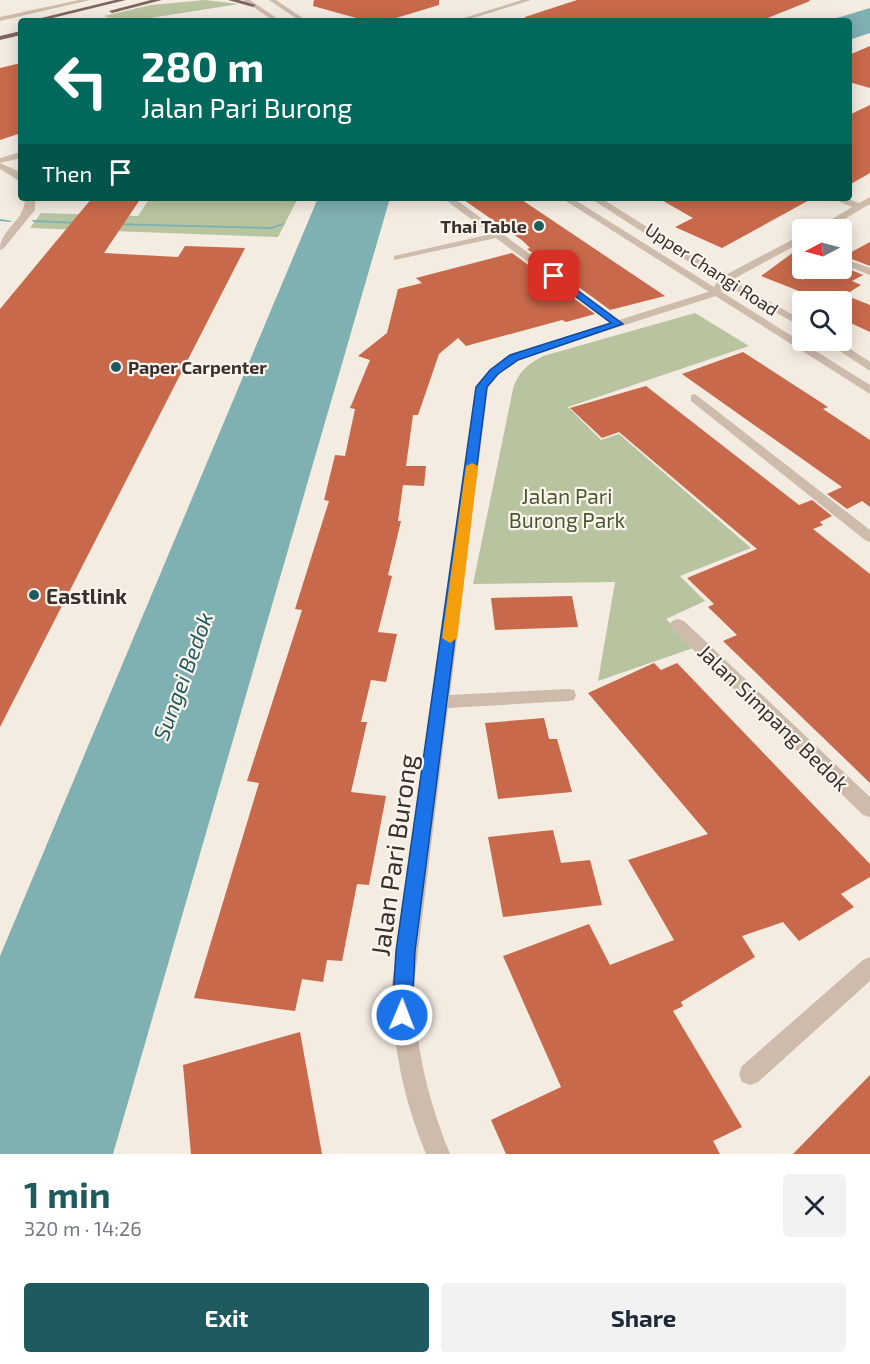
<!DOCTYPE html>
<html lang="en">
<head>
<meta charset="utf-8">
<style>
  body { margin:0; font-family:"Exo 2",sans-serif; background:#f2f2f3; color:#1f2937; height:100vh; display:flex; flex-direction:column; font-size:22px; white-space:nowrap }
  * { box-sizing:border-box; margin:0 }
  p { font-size:20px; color:#747a83 }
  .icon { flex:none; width:33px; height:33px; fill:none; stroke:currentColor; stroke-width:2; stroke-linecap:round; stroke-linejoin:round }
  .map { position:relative; height:1154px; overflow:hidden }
  .sheet { display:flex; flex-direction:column; background:#fff; flex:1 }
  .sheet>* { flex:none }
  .hud { position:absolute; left:18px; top:18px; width:834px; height:183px; border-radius:6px; box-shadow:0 3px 15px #0003; background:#00695c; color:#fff; overflow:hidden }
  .needle { width:39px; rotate:264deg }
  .fabs { position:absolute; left:792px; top:219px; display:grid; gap:12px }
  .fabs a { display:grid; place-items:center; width:60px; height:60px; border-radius:6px; background:#fff; box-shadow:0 3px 15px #0003; font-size:30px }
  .pin { position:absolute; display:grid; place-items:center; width:51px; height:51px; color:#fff; margin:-26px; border-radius:12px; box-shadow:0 3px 9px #0006 }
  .me { position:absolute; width:66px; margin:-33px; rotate:1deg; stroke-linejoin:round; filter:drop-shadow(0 0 4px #0008) }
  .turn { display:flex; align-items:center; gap:21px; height:126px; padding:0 24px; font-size:27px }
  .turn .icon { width:78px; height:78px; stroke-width:2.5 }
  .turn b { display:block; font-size:42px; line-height:51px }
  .then { display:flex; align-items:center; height:57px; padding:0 24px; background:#0003; gap:12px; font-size:22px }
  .round { display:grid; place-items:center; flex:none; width:63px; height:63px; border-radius:6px; background:#f2f2f3 }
  .overview { display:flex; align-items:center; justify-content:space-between; height:102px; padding:0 24px }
  h1 { font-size:36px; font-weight:700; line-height:45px; color:#1f5a5e }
  .action { display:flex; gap:12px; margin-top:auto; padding:12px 24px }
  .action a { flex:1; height:69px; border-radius:6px; background:#1f5a5e; color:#fff; font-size:24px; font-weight:700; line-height:69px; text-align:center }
  .action a+a { background:#f2f2f3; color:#1f2937 }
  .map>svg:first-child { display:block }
  .green { fill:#b8c4a0 }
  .water { fill:#7fb0b2 }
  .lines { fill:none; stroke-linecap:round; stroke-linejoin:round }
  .stream { fill:#7fb0b2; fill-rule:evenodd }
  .building { fill:#c8694b }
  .minor { fill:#cdbbac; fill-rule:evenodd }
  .tertiary { fill:#cdbbac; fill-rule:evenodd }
  .primary { fill:#7d675c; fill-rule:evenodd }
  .route { fill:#1a73e8; stroke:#114b97; stroke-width:1.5 }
  .slow { fill:#f59e0b }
  .poi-dot { fill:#1f5a5e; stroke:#fbf5ee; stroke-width:2 }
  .labels { text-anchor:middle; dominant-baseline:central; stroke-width:4.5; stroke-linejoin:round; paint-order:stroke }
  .far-poi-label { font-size:18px; font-weight:bold; fill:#3b302b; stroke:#fbf5ee; text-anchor:end }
  .far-street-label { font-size:18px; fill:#3b302b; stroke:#fbf5ee }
  .park-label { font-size:21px; fill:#4a5a2e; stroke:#fbf5ee }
  .poi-label { font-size:21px; font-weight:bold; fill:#3b302b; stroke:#fbf5ee; text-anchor:start }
  .street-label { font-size:21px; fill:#3b302b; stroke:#fbf5ee }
  .water-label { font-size:22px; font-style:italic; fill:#1f5a5e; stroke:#fbf5ee }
  .near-street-label { font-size:26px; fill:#3b302b; stroke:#fbf5ee }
</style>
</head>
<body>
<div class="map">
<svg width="870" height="1154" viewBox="0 0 870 1154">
  <rect width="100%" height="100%" fill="#f4ebe1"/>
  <g class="green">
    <polygon points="205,0 239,4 144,19 148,21 118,21 104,16 151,5"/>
    <polygon points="150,198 298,198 278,237 30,228 41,213 138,216"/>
    <path d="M 695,313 L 749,346 L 568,407 L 601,440 L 619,434 L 751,548 L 680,576 L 705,601 L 666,619 L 696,647 L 598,681 L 615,582 L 473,584 L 513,389 C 519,371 527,365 543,356 Z"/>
  </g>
  <g class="water">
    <polygon points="870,8 870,33 849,40 849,21 827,21"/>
    <polygon points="318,198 390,198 113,1154 0,1154 0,956"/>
  </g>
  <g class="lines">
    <g class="stream">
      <polygon points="0,219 12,221 10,222 0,221"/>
      <polygon points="32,220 80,222 82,223 80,224 34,222 32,221"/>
      <polygon points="111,223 271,227 283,223 285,224 271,229 113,225 111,225"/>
    </g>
  </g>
  <g class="building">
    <polygon points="314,0 439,0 439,5 386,21 367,21 313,6"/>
    <polygon points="577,0 809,0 810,1 760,21 526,21 525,17"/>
    <polygon points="870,46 870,88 849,82 849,55"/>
    <polygon points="21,63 21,133 0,140 0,68"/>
    <polygon points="870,105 870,173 849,185 849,115"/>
    <polygon points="92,198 141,198 104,253 178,257 185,246 245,248 0,727 0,309"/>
    <polygon points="461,198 519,198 665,296 610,310 527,249 530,248 523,241"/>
    <polygon points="658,198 813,198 722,248 675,227 693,218"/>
    <polygon points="870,242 870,266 844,256"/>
    <polygon points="802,246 802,280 823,268 842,268 842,266 863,275 852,281 861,285 845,295 870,305 870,332 842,319 842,297 835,302 827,302 761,276"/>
    <polygon points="512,253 595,314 566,322 562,320 466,346 458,338 439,354 418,415 413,415 406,466 426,466 424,486 403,485 398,521 401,521 388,575 392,576 378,632 397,634 386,682 371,680 361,722 367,722 351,792 386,796 369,885 357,884 342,961 327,960 323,982 302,979 295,1011 194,998 259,783 247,781 302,610 295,609 329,501 324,500 335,455 345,456 355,409 350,408 370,360 358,356 387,333 398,289 422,283 416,278"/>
    <polygon points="743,352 828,407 823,409 870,440 870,507 862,501 847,509 827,494 842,487 682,374"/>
    <polygon points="646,386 799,505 812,500 832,516 820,522 823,525 813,529 870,574 870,783 723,641 737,635 708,607 714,604 687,578 757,549 619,432 602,438 570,408"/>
    <polygon points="572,596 578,627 495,630 491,598"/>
    <polygon points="654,663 661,670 677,663 870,864 870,877 841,894 854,907 799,941 783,922 742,936 755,957 681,1002 683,1006 673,1011 742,1127 713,1141 720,1154 506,1154 491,1120 561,1087 503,956 589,924 610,965 674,940 628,860 708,834 588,693"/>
    <polygon points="544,718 549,739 557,739 572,792 498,799 485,723"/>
    <polygon points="553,830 561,863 590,860 602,905 503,917 488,837"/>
    <polygon points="300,1032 322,1154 191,1154 183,1065"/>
    <polygon points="870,1075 870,1154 793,1154 828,1118"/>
  </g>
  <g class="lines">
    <g class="minor">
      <polygon points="79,0 90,0 0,21 0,17"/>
      <polygon points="522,0 531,0 464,21 454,21"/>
      <polygon points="21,152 21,158 0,163 20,172 21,182 0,169 0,158"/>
      <polygon points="870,197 870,204 826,230 814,230 852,207 831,198 845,198 859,203"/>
      <path d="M 25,198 L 35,198 L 35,210 L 3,249 L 0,250 C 0,228 25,222 25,198 Z"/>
      <path d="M 443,198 L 454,198 L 619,320 L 711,291 L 720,278 L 799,236 L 802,235 L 802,242 L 728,282 L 719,295 L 518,359 L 498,374 L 488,387 L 450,695 L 568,689 L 574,690 L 576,695 L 574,700 L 568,701 L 448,708 L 414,984 C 415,1045 427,1098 450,1154 L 426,1154 C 403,1098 392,1044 392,984 L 476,387 L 490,370 L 510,355 L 610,323 L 496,238 L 394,260 L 394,256 L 491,234 Z"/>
      <polygon points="842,258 870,268 870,275 842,264"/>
      <polygon points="695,394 870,530 870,542 865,540 691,401 691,395"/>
      <polygon points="678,619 684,621 870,797 870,817 863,815 672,629 670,625 672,621"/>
      <polygon points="870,957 870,981 758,1082 750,1085 742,1082 739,1074 742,1066 863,960"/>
    </g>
    <g class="tertiary">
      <polygon points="243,0 250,0 281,21 274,21"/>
      <polygon points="269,0 276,0 307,21 300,21"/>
      <polygon points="561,198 572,198 870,385 870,394"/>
      <polygon points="590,198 601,198 728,278 802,320 802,327 720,282"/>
      <polygon points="823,340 837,340 870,362 870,371"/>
    </g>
    <g class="primary">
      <polygon points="115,0 126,0 40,21 29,21"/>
      <polygon points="151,0 162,0 112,13 109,11"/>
      <polygon points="228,0 239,0 256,5 253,7"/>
      <polygon points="21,31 21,35 0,40 0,36"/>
    </g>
  </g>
  <polygon class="route" points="554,273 623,324 518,360 498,374 487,387 415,951 412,1015 409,1022 402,1025 395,1022 392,1015 396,951 476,387 490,370 510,355 611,323 551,278 549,276"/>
  <polygon class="slow" points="472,463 478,466 457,638 450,643 442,638 466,466"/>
  <g class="poi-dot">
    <circle cx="539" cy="226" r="6"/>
    <circle cx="116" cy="367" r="6"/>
    <circle cx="34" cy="595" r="6"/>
  </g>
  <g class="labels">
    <g class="far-poi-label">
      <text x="527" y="226">Thai Table</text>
      <text x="128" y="367" text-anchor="start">Paper Carpenter</text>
    </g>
    <g class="far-street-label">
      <text transform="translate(712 269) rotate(33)">Upper Changi Road</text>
    </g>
    <g class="park-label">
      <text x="567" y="495">Jalan Pari<tspan x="567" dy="24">Burong Park</tspan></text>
    </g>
    <g class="poi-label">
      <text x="46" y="595">Eastlink</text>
    </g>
    <g class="street-label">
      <text transform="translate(774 717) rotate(44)">Jalan Simpang Bedok</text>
    </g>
    <g class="water-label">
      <text transform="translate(182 676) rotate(-70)">Sungei Bedok</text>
    </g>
    <g class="near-street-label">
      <text transform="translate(393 855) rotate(-82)">Jalan Pari Burong</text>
    </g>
  </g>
</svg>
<div class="fabs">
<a><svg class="needle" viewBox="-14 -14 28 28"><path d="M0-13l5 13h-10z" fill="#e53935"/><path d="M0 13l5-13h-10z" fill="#747a83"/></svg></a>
<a><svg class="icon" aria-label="search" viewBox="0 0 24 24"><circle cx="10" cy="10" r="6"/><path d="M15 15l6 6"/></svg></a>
</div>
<div class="pin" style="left:554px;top:276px;background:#d93025"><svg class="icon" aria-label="arrive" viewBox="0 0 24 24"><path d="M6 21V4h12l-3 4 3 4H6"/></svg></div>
<svg class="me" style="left:402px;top:1015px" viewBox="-20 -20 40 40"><circle r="17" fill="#1a73e8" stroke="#fff" stroke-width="3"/><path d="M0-11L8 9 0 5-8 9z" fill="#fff"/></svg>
<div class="hud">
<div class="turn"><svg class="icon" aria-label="left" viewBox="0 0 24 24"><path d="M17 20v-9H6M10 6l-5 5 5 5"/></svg><div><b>280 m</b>Jalan Pari Burong</div></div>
<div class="then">Then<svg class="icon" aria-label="arrive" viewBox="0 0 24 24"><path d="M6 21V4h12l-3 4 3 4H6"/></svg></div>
</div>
</div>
<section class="sheet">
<div class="overview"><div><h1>1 min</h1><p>320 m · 14:26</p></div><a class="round"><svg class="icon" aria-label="close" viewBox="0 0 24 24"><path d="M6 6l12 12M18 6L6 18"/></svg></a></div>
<div class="action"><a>Exit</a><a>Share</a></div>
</section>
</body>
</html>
